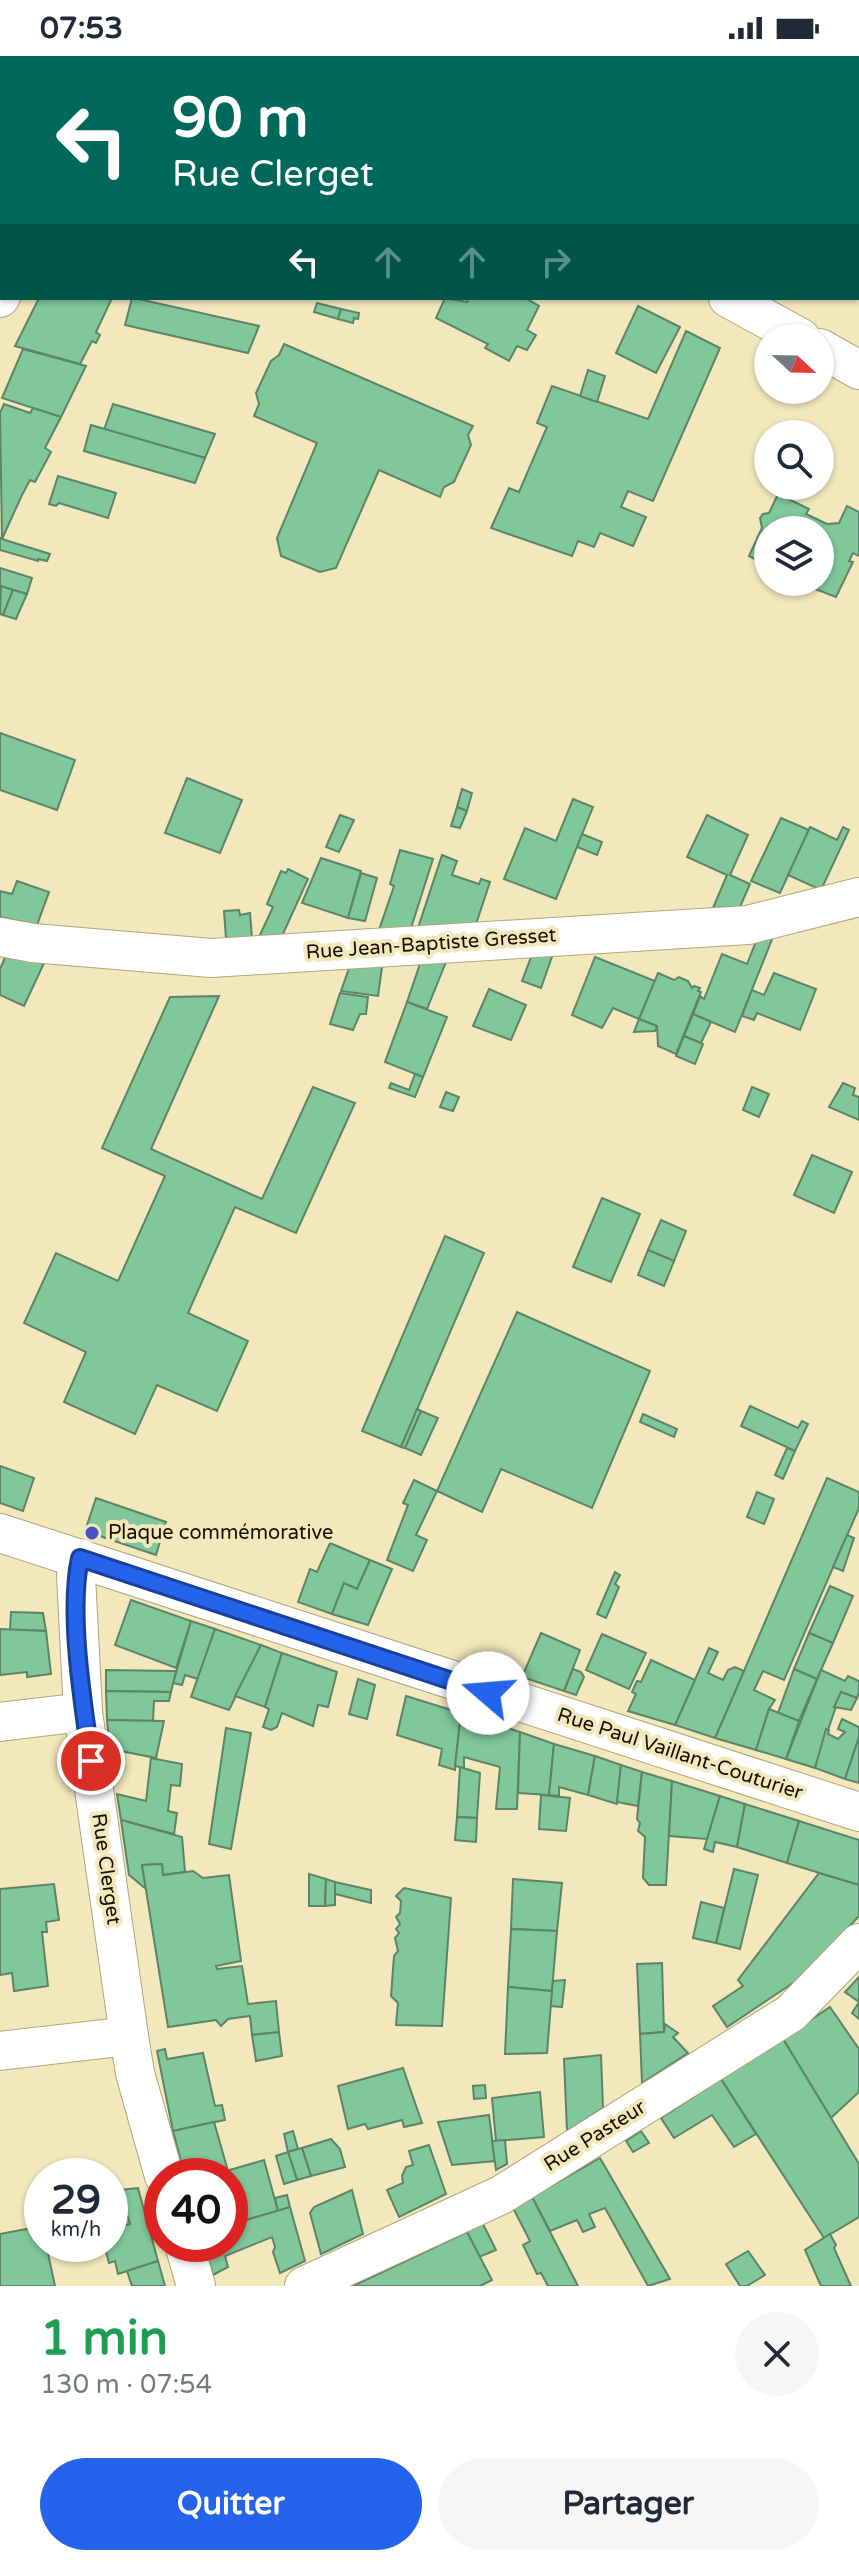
<!DOCTYPE html>
<html lang="fr">
<head>
<meta charset="utf-8">
<style>
  body { margin:0; font-family:"Varela Round",sans-serif; background:#f6f6f7; color:#1f2937; height:100vh; display:flex; flex-direction:column; font-size:30px; white-space:nowrap }
  * { box-sizing:border-box; margin:0 }
  p { font-size:26px; color:#747a83 }
  .icon { flex:none; width:44px; height:44px; fill:none; stroke:currentColor; stroke-width:2; stroke-linecap:round; stroke-linejoin:round }
  .map { position:relative; height:2230px; overflow:hidden }
  .side { display:flex; flex-direction:column; background:#fff; flex:1 }
  .side>* { flex:none }
  .banner { position:absolute; left:0px; top:0px; width:860px; height:244px; box-shadow:0 2px 6px #0004; background:#00695c; color:#fff; overflow:hidden }
  .needle { width:52px; rotate:112deg }
  .fabs { position:absolute; left:754px; top:268px; display:grid; gap:16px }
  .fabs a { display:grid; place-items:center; width:80px; height:80px; border-radius:50%; background:#fff; box-shadow:0 2px 6px #0004; font-size:40px }
  .speed { position:absolute; left:24px; top:2102px; display:flex; gap:16px; font-size:40px; font-weight:700; text-align:center }
  .speed>* { display:grid; place-content:center; width:104px; height:104px; border-radius:50%; background:#fff; box-shadow:0 2px 6px #0004; line-height:1 }
  .speed small { font-size:20px; font-weight:400 }
  .speed .limit { border:12px solid #d22; background:#fff; color:#111 }
  .pin { position:absolute; display:grid; place-items:center; width:68px; height:68px; color:#fff; margin:-34px; border:4px solid #fff; border-radius:50%; box-shadow:0 2px 8px #0007 }
  .me { position:absolute; width:88px; margin:-44px; rotate:288deg; stroke-linejoin:round; filter:drop-shadow(0 0 6px #0008) }
  .turn { display:flex; align-items:center; gap:28px; height:168px; padding:0 40px; font-size:36px }
  .turn .icon { width:104px; height:104px; stroke-width:2.5 }
  .turn b { display:block; font-size:56px; line-height:68px }
  .lanes { display:flex; align-items:center; height:76px; padding:0 40px; background:#0003; justify-content:center; gap:40px; direction:ltr }
  .lanes .off { opacity:.35 }
  .round { display:grid; place-items:center; flex:none; width:84px; height:84px; border-radius:42px; background:#f6f6f7 }
  .head { display:flex; align-items:center; justify-content:space-between; height:136px; padding:0 40px }
  h1 { font-size:48px; font-weight:800; line-height:60px; color:#1e9e55 }
  .cta { display:flex; gap:16px; margin-top:auto; padding:16px 40px }
  .cta a { flex:1; height:92px; border-radius:48px; background:#2563eb; color:#fff; font-size:32px; font-weight:800; line-height:92px; text-align:center }
  .cta a+a { background:#f6f6f7; color:#1f2937 }
  .status { display:flex; justify-content:space-between; align-items:center; height:56px; padding:0 40px; background:#fff; direction:ltr }
  .status svg { height:22px; fill:currentColor }
  .map>svg:first-child { display:block }
  .building { fill:#80c799; stroke:#5d836a; stroke-width:2 }
  .lines { fill:none; stroke-linecap:round; stroke-linejoin:round }
  .minor-casing { stroke:#b0a57b; stroke-width:40 }
  .minor { stroke:#fff; stroke-width:38 }
  .route-casing { stroke:#184099; stroke-width:20 }
  .route { stroke:#2563eb; stroke-width:14 }
  .poi-dot { fill:#4a51c7; stroke:#f3e8bc; stroke-width:3 }
  .labels { text-anchor:middle; dominant-baseline:central; stroke-width:8; stroke-linejoin:round; paint-order:stroke }
  .street-label { font-size:20px; fill:#151103; stroke:#f3e8bc }
  .poi-label { font-size:20px; fill:#151103; stroke:#f3e8bc; text-anchor:start }
</style>
</head>
<body>
<div class="status"><b>07:53</b><svg viewBox="0 0 49 12"><path d="M0 12V9h3v3zM5 12V6h3v6zM10 12V3h3v9zM15 12V0h3v12zM26 1h20v11H26zM47 4h2v5h-2z"/></svg></div>
<div class="map">
<svg width="859" height="2230" viewBox="0 0 859 2230">
  <rect width="100%" height="100%" fill="#f3e8bc"/>
  <g class="building">
    <polygon points="39,242 112,242 96,276 100,279 96,287 92,285 80,308 15,290"/>
    <polygon points="132,242 134,242 259,270 248,297 125,269"/>
    <polygon points="445,242 467,246 469,242 525,242 539,250 527,274 536,279 527,294 517,290 509,305 485,292 488,288 436,262"/>
    <polygon points="317,247 341,253 338,263 314,256"/>
    <polygon points="638,250 680,271 656,317 616,297"/>
    <polygon points="341,253 359,257 358,263 354,262 353,267 338,263"/>
    <polygon points="686,275 720,292 653,445 628,435 621,451 646,461 633,490 600,477 594,491 578,485 572,500 491,472 509,432 519,436 547,371 537,367 552,330 648,363"/>
    <polygon points="284,288 473,370 468,379 471,389 454,426 444,431 440,441 379,414 336,512 320,516 281,500 277,482 317,387 254,360 259,348 256,337 271,305 279,299"/>
    <polygon points="23,293 86,310 61,361 2,342"/>
    <polygon points="588,314 605,320 597,346 580,340"/>
    <polygon points="4,348 30,357 33,352 61,361 45,392 51,396 35,426 30,424 22,439 2,483 0,357"/>
    <polygon points="113,348 215,378 205,402 104,374"/>
    <polygon points="91,369 205,402 195,427 84,395"/>
    <polygon points="58,420 116,437 108,462 59,447 56,450 49,448"/>
    <polygon points="778,438 809,453 806,458 827,468 839,467 847,450 859,456 859,500 853,497 849,505 853,506 836,541 797,526 820,526 820,474 768,474 768,510 749,500 762,472 760,462 763,458 769,457"/>
    <polygon points="0,482 5,484 50,498 47,505 38,503 38,505 0,494"/>
    <polygon points="0,512 32,522 27,538 0,530"/>
    <polygon points="1,530 13,534 3,559 0,558"/>
    <polygon points="13,534 27,538 16,563 3,559"/>
    <polygon points="0,677 75,704 57,754 0,734"/>
    <polygon points="187,722 242,744 220,797 165,777"/>
    <polygon points="462,733 472,737 467,755 457,751"/>
    <polygon points="573,743 593,751 556,843 504,823 525,772 556,785"/>
    <polygon points="457,751 467,755 460,772 451,770"/>
    <polygon points="340,759 354,764 339,796 326,791"/>
    <polygon points="707,759 748,779 730,819 750,828 740,851 713,852 727,819 687,801"/>
    <polygon points="781,762 809,774 780,837 751,825"/>
    <polygon points="810,771 837,784 843,771 849,774 821,834 788,819"/>
    <polygon points="582,778 602,786 597,799 577,791"/>
    <polygon points="400,794 433,803 411,872 379,874 394,830 390,828"/>
    <polygon points="442,799 457,805 452,819 479,828 481,823 490,826 476,868 418,872"/>
    <polygon points="321,802 361,815 348,862 302,847"/>
    <polygon points="288,813 308,823 282,880 259,881 273,851 267,848 281,815 286,817"/>
    <polygon points="361,817 377,822 365,865 348,862"/>
    <polygon points="17,825 49,836 37,869 0,861 0,835 12,838"/>
    <polygon points="239,854 240,859 250,857 252,882 226,883 224,855"/>
    <polygon points="773,881 735,976 693,958 700,940 704,943 722,898 747,908 757,883"/>
    <polygon points="554,895 541,932 522,925 533,896"/>
    <polygon points="7,897 45,905 24,950 0,939 0,913"/>
    <polygon points="448,901 427,953 407,946 422,902"/>
    <polygon points="595,901 655,925 639,963 613,952 602,972 572,959"/>
    <polygon points="383,904 378,940 341,935 351,907"/>
    <polygon points="658,917 674,924 679,921 688,925 692,932 694,930 700,932 698,935 701,936 676,998 658,990 657,970 639,963"/>
    <polygon points="774,917 816,933 800,974 757,957 754,964 742,960 752,934 764,939"/>
    <polygon points="489,933 526,949 511,984 473,970"/>
    <polygon points="340,937 368,941 366,958 360,958 353,974 330,968"/>
    <polygon points="219,940 151,1093 262,1143 313,1031 355,1047 296,1177 235,1151 188,1257 248,1285 217,1355 157,1329 135,1378 64,1346 86,1296 24,1267 56,1197 118,1225 165,1120 102,1092 170,941"/>
    <polygon points="407,946 447,961 423,1021 385,1006"/>
    <polygon points="693,958 711,966 701,987 684,980"/>
    <polygon points="639,963 657,970 655,975 634,976"/>
    <polygon points="684,980 703,988 695,1008 676,1000"/>
    <polygon points="415,1018 423,1021 415,1041 389,1032 391,1027 409,1034"/>
    <polygon points="843,1027 855,1032 853,1039 859,1041 859,1064 829,1051"/>
    <polygon points="752,1031 769,1038 759,1061 743,1054"/>
    <polygon points="446,1036 459,1041 453,1055 440,1051"/>
    <polygon points="812,1099 852,1116 834,1157 794,1139"/>
    <polygon points="602,1142 640,1158 611,1226 573,1211"/>
    <polygon points="661,1164 686,1175 674,1205 648,1194"/>
    <polygon points="445,1180 484,1197 401,1391 362,1375"/>
    <polygon points="648,1194 674,1205 664,1230 638,1219"/>
    <polygon points="517,1256 650,1315 592,1452 501,1413 482,1456 437,1435"/>
    <polygon points="750,1350 798,1372 802,1365 808,1368 795,1395 741,1370"/>
    <polygon points="417,1353 421,1355 405,1392 401,1391"/>
    <polygon points="421,1355 438,1362 421,1399 405,1392"/>
    <polygon points="643,1358 677,1373 674,1381 640,1366"/>
    <polygon points="787,1392 795,1395 783,1423 775,1419"/>
    <polygon points="0,1410 34,1422 23,1455 0,1447"/>
    <polygon points="827,1422 859,1436 859,1452 784,1624 763,1615 754,1634 775,1644 769,1653 756,1694 715,1682"/>
    <polygon points="414,1424 437,1435 416,1479 427,1484 413,1515 387,1504 408,1449 403,1447"/>
    <polygon points="757,1436 774,1443 764,1468 747,1461"/>
    <polygon points="96,1442 166,1466 156,1499 85,1475"/>
    <polygon points="847,1479 854,1482 843,1515 833,1511"/>
    <polygon points="330,1487 370,1504 357,1533 344,1527 332,1558 298,1546 310,1513 317,1516"/>
    <polygon points="370,1504 392,1513 368,1569 332,1558 344,1527 357,1533"/>
    <polygon points="615,1516 620,1519 615,1528 619,1531 606,1562 597,1558"/>
    <polygon points="830,1530 853,1540 833,1587 809,1577"/>
    <polygon points="131,1544 191,1565 176,1612 115,1589"/>
    <polygon points="11,1556 43,1557 46,1575 10,1574"/>
    <polygon points="191,1565 215,1573 198,1623 185,1619 182,1629 173,1627"/>
    <polygon points="0,1573 46,1575 51,1618 27,1621 27,1616 0,1619"/>
    <polygon points="215,1573 261,1589 229,1654 191,1641"/>
    <polygon points="541,1577 580,1594 564,1635 522,1621"/>
    <polygon points="809,1577 833,1587 817,1623 794,1613"/>
    <polygon points="602,1578 646,1597 629,1633 586,1614"/>
    <polygon points="261,1589 282,1597 265,1651 235,1640"/>
    <polygon points="709,1592 718,1596 708,1617 723,1624 728,1614 735,1611 744,1615 715,1682 675,1669"/>
    <polygon points="282,1597 337,1616 328,1651 318,1649 313,1670 282,1657 277,1671 271,1674 263,1671 269,1653 265,1651"/>
    <polygon points="651,1604 695,1624 675,1669 628,1655 636,1638 632,1636 637,1625 641,1626"/>
    <polygon points="573,1613 581,1616 584,1621 576,1639 564,1635"/>
    <polygon points="794,1613 817,1623 799,1665 778,1657"/>
    <polygon points="106,1614 176,1615 171,1636 106,1635"/>
    <polygon points="821,1614 845,1625 848,1620 859,1625 859,1636 857,1642 841,1636 815,1712 786,1703"/>
    <polygon points="358,1623 375,1629 367,1663 349,1658"/>
    <polygon points="106,1635 171,1636 169,1645 154,1645 153,1665 107,1664"/>
    <polygon points="841,1636 857,1642 851,1654 834,1651"/>
    <polygon points="406,1640 461,1657 455,1714 439,1709 442,1693 397,1679"/>
    <polygon points="769,1653 799,1665 786,1703 756,1694"/>
    <polygon points="461,1657 520,1676 517,1753 496,1753 500,1711 464,1701 464,1712 455,1710"/>
    <polygon points="842,1663 859,1671 859,1681 845,1723 815,1712 826,1673 829,1674 828,1678 838,1683 845,1676 838,1673"/>
    <polygon points="107,1664 164,1665 156,1702 110,1693"/>
    <polygon points="226,1672 251,1677 231,1793 209,1788"/>
    <polygon points="520,1676 554,1688 549,1739 518,1737"/>
    <polygon points="859,1681 859,1727 845,1723"/>
    <polygon points="554,1688 595,1700 588,1739 559,1731 559,1740 549,1739"/>
    <polygon points="595,1700 621,1709 617,1748 588,1739"/>
    <polygon points="151,1702 182,1708 180,1730 171,1729 168,1755 177,1757 174,1778 121,1764 117,1738 146,1745"/>
    <polygon points="621,1709 642,1716 638,1750 617,1746"/>
    <polygon points="460,1711 480,1717 477,1762 457,1761"/>
    <polygon points="642,1716 672,1725 666,1829 649,1829 643,1822 645,1781 638,1775 640,1767 637,1763"/>
    <polygon points="672,1725 720,1740 707,1783 669,1780"/>
    <polygon points="541,1739 570,1742 566,1775 539,1773"/>
    <polygon points="720,1740 745,1748 737,1791 715,1786 713,1796 704,1793"/>
    <polygon points="745,1748 799,1765 787,1807 737,1791"/>
    <polygon points="457,1761 477,1762 476,1786 455,1784"/>
    <polygon points="121,1764 182,1781 185,1816 163,1819 162,1808 142,1809 146,1833 129,1819"/>
    <polygon points="799,1765 859,1784 859,1829 787,1807"/>
    <polygon points="162,1808 163,1819 193,1815 203,1822 229,1819 241,1905 216,1910 217,1913 242,1910 248,1948 276,1945 279,1976 252,1979 250,1960 228,1963 221,1970 216,1964 168,1971 142,1809"/>
    <polygon points="734,1813 758,1819 740,1893 716,1887"/>
    <polygon points="819,1817 859,1829 859,1860 805,1919 727,1971 713,1950 743,1930 738,1924"/>
    <polygon points="309,1818 326,1823 325,1850 309,1850"/>
    <polygon points="326,1823 335,1826 335,1849 325,1850"/>
    <polygon points="513,1823 562,1827 557,1875 511,1873"/>
    <polygon points="335,1826 371,1834 371,1847 335,1838"/>
    <polygon points="54,1828 59,1864 46,1866 47,1876 42,1876 48,1930 14,1935 12,1917 0,1919 0,1833"/>
    <polygon points="404,1832 451,1842 442,1970 396,1969 398,1947 391,1940 394,1900 398,1895 395,1882 399,1877 396,1873 400,1868 396,1861 400,1857 401,1845 396,1840"/>
    <polygon points="701,1846 724,1852 716,1887 693,1882"/>
    <polygon points="511,1873 557,1875 552,1935 508,1931"/>
    <polygon points="662,1907 664,1976 640,1978 637,1908"/>
    <polygon points="859,1921 859,1963 852,1957 859,1946 845,1936"/>
    <polygon points="565,1924 562,1951 550,1950 553,1925"/>
    <polygon points="508,1931 552,1935 547,1997 505,1998"/>
    <polygon points="830,1951 859,1993 859,2036 831,2062 783,1983"/>
    <polygon points="665,1968 678,1977 673,1981 688,1997 642,2027 640,1978 664,1976"/>
    <polygon points="279,1976 282,2000 256,2005 252,1979"/>
    <polygon points="783,1983 859,2108 859,2161 824,2182 721,2023"/>
    <polygon points="165,1993 167,2003 203,1997 215,2050 222,2049 225,2064 173,2075 157,1995"/>
    <polygon points="601,1999 603,2052 567,2075 564,2003"/>
    <polygon points="403,2012 422,2067 404,2071 402,2064 368,2073 365,2068 348,2073 338,2030"/>
    <polygon points="721,2023 756,2078 734,2091 712,2059 674,2082 661,2062"/>
    <polygon points="485,2029 486,2042 474,2043 473,2030"/>
    <polygon points="540,2036 544,2081 496,2085 492,2042"/>
    <polygon points="489,2059 495,2105 452,2109 438,2066"/>
    <polygon points="214,2066 228,2115 208,2120 185,2120 173,2075"/>
    <polygon points="293,2075 298,2093 288,2096 284,2078"/>
    <polygon points="641,2075 649,2087 633,2096 626,2085"/>
    <polygon points="331,2083 340,2093 345,2111 311,2120 302,2092"/>
    <polygon points="505,2084 507,2108 496,2114 492,2085"/>
    <polygon points="429,2089 446,2138 399,2161 387,2134 403,2127 402,2120 406,2111 413,2109 409,2095"/>
    <polygon points="302,2092 311,2120 297,2124 288,2096"/>
    <polygon points="288,2096 297,2124 284,2128 276,2100"/>
    <polygon points="600,2102 670,2223 648,2230 605,2152 589,2158 595,2171 583,2176 577,2164 550,2175 532,2141"/>
    <polygon points="264,2104 278,2155 238,2166 230,2139 230,2120 224,2120 223,2116"/>
    <polygon points="138,2132 158,2205 118,2218 115,2205 109,2207 104,2188 110,2188 110,2173 130,2168 124,2149 110,2151 110,2135"/>
    <polygon points="352,2134 363,2178 321,2198 310,2157 314,2151"/>
    <polygon points="287,2139 290,2151 278,2155 275,2142"/>
    <polygon points="532,2141 578,2230 548,2230 541,2217 537,2218 523,2189 530,2185 512,2150"/>
    <polygon points="124,2149 130,2168 122,2170 117,2150"/>
    <polygon points="290,2151 305,2205 280,2217 273,2196 275,2191 272,2181 225,2200 228,2211 213,2219 204,2188 230,2188 230,2169"/>
    <polygon points="481,2164 496,2194 479,2201 465,2172"/>
    <polygon points="42,2170 42,2188 46,2188 55,2230 0,2230 0,2178"/>
    <polygon points="467,2176 492,2224 480,2230 353,2230"/>
    <polygon points="830,2178 836,2189 834,2192 851,2230 821,2230 805,2194"/>
    <polygon points="748,2195 765,2219 747,2230 740,2230 726,2208"/>
    <polygon points="158,2205 165,2230 132,2230 127,2215"/>
  </g>
  <g class="lines">
    <defs>
      <g id="minor">
        <polyline points="254,0 258,2"/>
        <polyline points="122,2 123,0"/>
        <polyline points="0,242 2,238"/>
        <polyline points="728,242 801,282"/>
        <polyline points="820,292 859,314"/>
        <polyline points="0,881 33,887 211,902 748,869 859,841"/>
        <polyline points="0,1477 859,1756"/>
        <polyline points="80,1502 76,1520 83,1656 129,1980 135,2017 164,2120"/>
        <polyline points="0,1666 83,1656"/>
        <polyline points="0,1995 129,1980"/>
        <polyline points="184,2188 196,2230"/>
        <polyline points="304,2230 501,2139 791,1957 859,1887"/>
      </g>
    </defs>
    <use href="#minor" class="minor-casing"/>
    <use href="#minor" class="minor"/>
  </g>
  <g class="lines">
    <defs>
      <path id="route" d="M 91,1705 C 83,1647 68,1558 80,1502 L 488,1637"/>
    </defs>
    <use href="#route" class="route-casing"/>
    <use href="#route" class="route"/>
  </g>
  <circle class="poi-dot" cx="92" cy="1477" r="8"/>
  <g class="labels">
    <g class="street-label">
      <text transform="translate(431 888) rotate(-4)">Rue Jean-Baptiste Gresset</text>
      <text transform="translate(680 1698) rotate(18)">Rue Paul Vaillant-Couturier</text>
      <text transform="translate(106 1813) rotate(82)">Rue Clerget</text>
      <text transform="translate(595 2080) rotate(-32)">Rue Pasteur</text>
    </g>
    <g class="poi-label">
      <text x="108" y="1477">Plaque commémorative</text>
    </g>
  </g>
</svg>
<div class="fabs">
<a><svg class="needle" viewBox="-14 -14 28 28"><path d="M0-13l5 13h-10z" fill="#e53935"/><path d="M0 13l5-13h-10z" fill="#747a83"/></svg></a>
<a><svg class="icon" aria-label="search" viewBox="0 0 24 24"><circle cx="10" cy="10" r="6"/><path d="M15 15l6 6"/></svg></a>
<a><svg class="icon" aria-label="layers" viewBox="0 0 24 24"><path d="M12 4l9 5-9 5-9-5zM3 14l9 5 9-5"/></svg></a>
</div>
<div class="speed"><div>29<small>km/h</small></div><div class="limit">40</div></div>
<div class="pin" style="left:91px;top:1705px;background:#d93025"><svg class="icon" aria-label="arrive" viewBox="0 0 24 24"><path d="M6 21V4h12l-3 4 3 4H6"/></svg></div>
<svg class="me" style="left:488px;top:1637px" viewBox="-20 -20 40 40"><circle r="19" fill="#fff"/><path d="M0-13L10 11 0 6-10 11z" fill="#2563eb"/></svg>
<div class="banner">
<div class="turn"><svg class="icon" aria-label="left" viewBox="0 0 24 24"><path d="M17 20v-9H6M10 6l-5 5 5 5"/></svg><div><b>90 m</b>Rue Clerget</div></div>
<div class="lanes"><svg class="icon" aria-label="left" viewBox="0 0 24 24"><path d="M17 20v-9H6M10 6l-5 5 5 5"/></svg><svg class="icon off" aria-label="ahead" viewBox="0 0 24 24"><path d="M12 20V5M6 11l6-6 6 6"/></svg><svg class="icon off" aria-label="ahead" viewBox="0 0 24 24"><path d="M12 20V5M6 11l6-6 6 6"/></svg><svg class="icon off" aria-label="right" viewBox="0 0 24 24"><path d="M7 20v-9h11M14 6l5 5-5 5"/></svg></div>
</div>
</div>
<section class="side">
<div class="head"><div><h1>1 min</h1><p>130 m · 07:54</p></div><a class="round"><svg class="icon" aria-label="close" viewBox="0 0 24 24"><path d="M6 6l12 12M18 6L6 18"/></svg></a></div>
<div class="cta"><a>Quitter</a><a>Partager</a></div>
</section>
</body>
</html>
